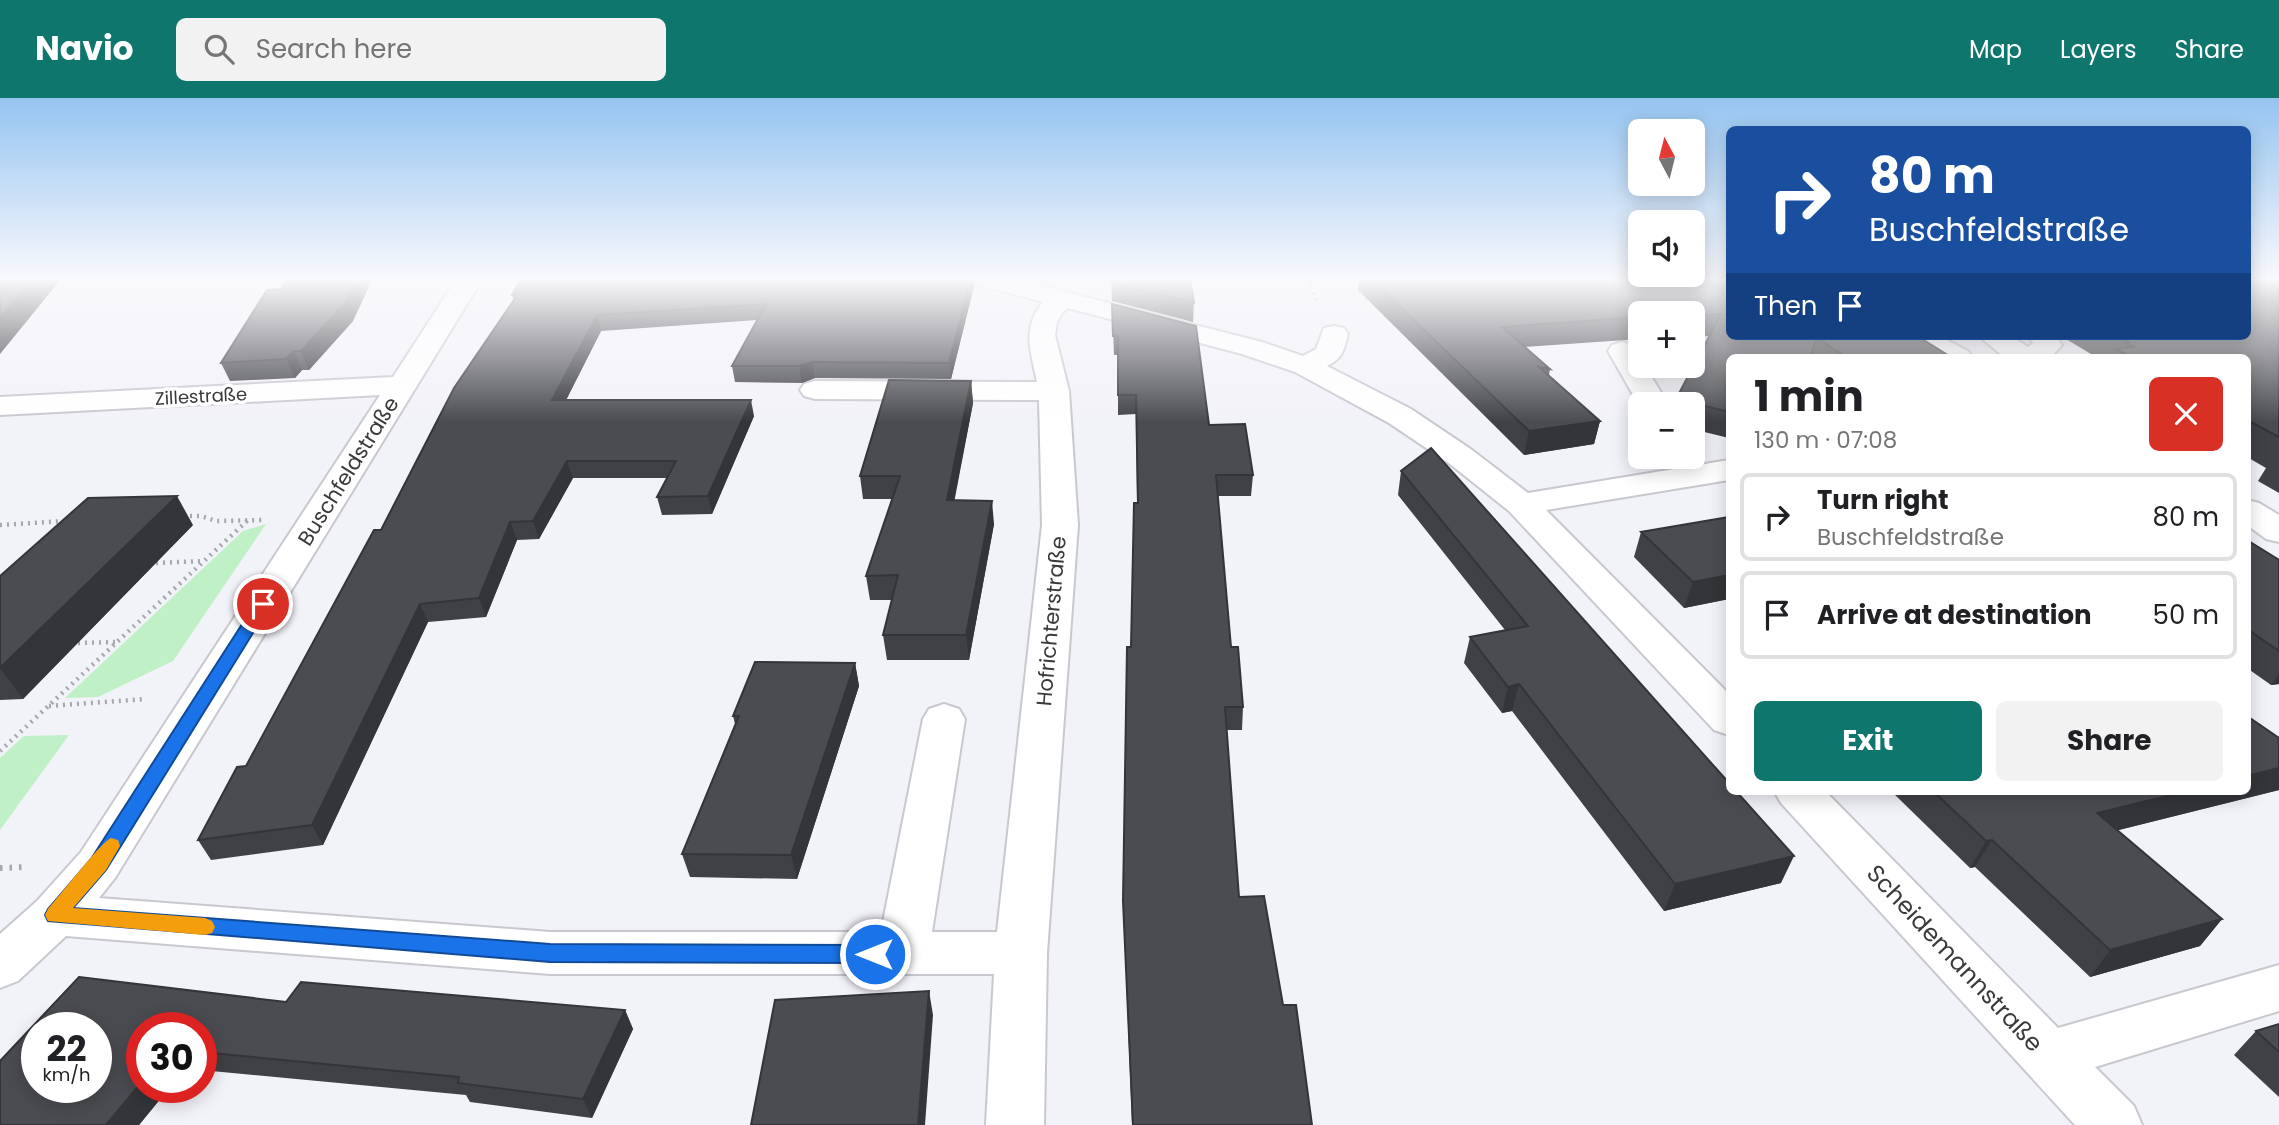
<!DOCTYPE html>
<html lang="en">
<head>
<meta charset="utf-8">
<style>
  body { margin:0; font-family:Poppins,sans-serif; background:#f2f2f2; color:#202124; height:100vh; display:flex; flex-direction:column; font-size:26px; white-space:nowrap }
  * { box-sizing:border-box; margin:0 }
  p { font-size:23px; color:#757577 }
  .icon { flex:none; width:38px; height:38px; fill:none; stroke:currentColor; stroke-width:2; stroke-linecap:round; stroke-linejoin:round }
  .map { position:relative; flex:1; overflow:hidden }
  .side { position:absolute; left:1726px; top:256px; width:525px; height:441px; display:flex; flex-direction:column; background:#fff; border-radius:10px; box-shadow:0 4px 18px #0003 }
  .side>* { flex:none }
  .hud { position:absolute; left:1726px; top:28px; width:525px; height:214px; border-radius:10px; box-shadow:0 4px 18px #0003; background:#1a4fa0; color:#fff; overflow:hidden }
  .needle { width:46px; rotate:353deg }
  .tools { position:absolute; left:1628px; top:21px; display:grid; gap:14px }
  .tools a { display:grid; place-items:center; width:77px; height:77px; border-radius:10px; background:#fff; box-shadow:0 4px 18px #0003; font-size:35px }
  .speed { position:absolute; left:21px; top:914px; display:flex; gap:14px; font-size:35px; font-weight:700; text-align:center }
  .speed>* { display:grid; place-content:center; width:91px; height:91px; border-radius:50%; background:#fff; box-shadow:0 4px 18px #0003; line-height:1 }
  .speed small { font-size:18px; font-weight:400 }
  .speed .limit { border:10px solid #d22; background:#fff; color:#111 }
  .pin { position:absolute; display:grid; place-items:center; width:60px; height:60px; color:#fff; margin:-30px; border:4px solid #fff; border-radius:50%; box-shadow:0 2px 7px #0007 }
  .me { position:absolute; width:77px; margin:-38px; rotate:270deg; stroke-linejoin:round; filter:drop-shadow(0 0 5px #0008) }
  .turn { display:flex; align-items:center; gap:24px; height:147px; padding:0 28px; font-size:32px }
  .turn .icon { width:91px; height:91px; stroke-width:2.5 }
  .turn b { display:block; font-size:49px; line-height:60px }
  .then { display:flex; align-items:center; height:66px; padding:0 28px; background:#0003; gap:14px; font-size:26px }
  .round { display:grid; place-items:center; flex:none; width:74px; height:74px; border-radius:10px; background:#f2f2f2 }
  .head { display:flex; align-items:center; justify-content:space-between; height:119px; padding:0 28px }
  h1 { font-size:42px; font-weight:700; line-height:52px }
  .cta { display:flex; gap:14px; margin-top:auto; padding:14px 28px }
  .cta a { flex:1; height:80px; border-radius:10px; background:#0f766e; color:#fff; font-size:28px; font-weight:700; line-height:80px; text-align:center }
  .cta a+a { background:#f2f2f2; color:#202124 }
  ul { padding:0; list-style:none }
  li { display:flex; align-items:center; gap:21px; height:88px; margin:0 14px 10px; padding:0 14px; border:4px solid #e0e0e0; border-radius:10px }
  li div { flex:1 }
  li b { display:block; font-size:26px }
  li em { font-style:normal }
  header { display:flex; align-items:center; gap:42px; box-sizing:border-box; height:98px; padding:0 35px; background:#0f766e; color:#fff }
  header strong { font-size:33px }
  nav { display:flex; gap:38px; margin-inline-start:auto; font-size:24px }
  .search { width:490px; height:63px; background:#f2f2f2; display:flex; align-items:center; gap:18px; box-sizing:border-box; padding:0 24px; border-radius:10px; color:#757577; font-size:26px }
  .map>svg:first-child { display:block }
  .green { fill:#c0f0c5 }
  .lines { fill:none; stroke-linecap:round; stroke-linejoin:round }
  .minor-casing { stroke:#c8c8cf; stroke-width:4 }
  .path-far2 { stroke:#a6a6ab; stroke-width:3.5; stroke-dasharray:2 4.5; stroke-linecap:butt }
  .path-far1 { stroke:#a6a6ab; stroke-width:4.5; stroke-dasharray:2 5; stroke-linecap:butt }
  .path { stroke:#a6a6ab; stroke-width:6; stroke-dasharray:2.5 7; stroke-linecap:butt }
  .minor { fill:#fff; fill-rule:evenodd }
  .wall { fill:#404146; fill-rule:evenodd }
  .shaded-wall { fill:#343539 }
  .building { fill:#4b4c51; stroke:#343539; stroke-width:2; fill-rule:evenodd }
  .route { fill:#1a73e8; stroke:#114b97; stroke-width:2 }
  .slow { fill:#f59e0b }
  .labels { text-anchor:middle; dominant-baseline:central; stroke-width:7; stroke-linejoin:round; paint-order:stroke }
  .far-street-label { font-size:18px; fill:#3a393c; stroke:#fff }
  .street-label { font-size:21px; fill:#3a393c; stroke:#fff }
  .near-street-label { font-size:24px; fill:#3a393c; stroke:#fff }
</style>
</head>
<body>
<header>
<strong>Navio</strong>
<div class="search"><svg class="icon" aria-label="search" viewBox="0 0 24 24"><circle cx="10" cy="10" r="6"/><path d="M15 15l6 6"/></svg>Search here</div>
<nav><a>Map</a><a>Layers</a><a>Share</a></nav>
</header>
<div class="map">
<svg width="2279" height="1027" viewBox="0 0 2279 1027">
  <rect width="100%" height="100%" fill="#f2f2f9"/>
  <g class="green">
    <polygon points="266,426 173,563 98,599 65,600 243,433"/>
    <polygon points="69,637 0,732 0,660 24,638"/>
  </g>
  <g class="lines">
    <defs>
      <g id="minor">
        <path d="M 457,180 L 483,180 L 115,780 L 99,800 L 550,834 L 881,834 L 923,621 L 929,611 L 944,606 L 959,611 L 965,621 L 932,834 L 997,834 L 1042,427 L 1039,302 L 815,301 L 804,298 L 800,292 L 804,286 L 815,283 L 1037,284 C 1031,254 1021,230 1043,204 L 973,185 L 969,180 L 1011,180 L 1262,244 L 1303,258 L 1316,251 L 1324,230 L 1334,228 L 1344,230 L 1348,236 C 1344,252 1343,260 1327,268 L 1411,311 L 1472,352 L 1528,395 L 1729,362 L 1729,382 L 1546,412 L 1729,596 L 1729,637 L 1714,632 L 1509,413 L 1450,366 L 1389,325 L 1295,274 L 1242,256 L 1068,210 L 1062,215 L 1057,224 L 1055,237 L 1069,293 L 1078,427 L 1047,855 L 1044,1027 L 986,1027 L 994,876 L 550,876 L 66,838 L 18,883 L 0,890 L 0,836 L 37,803 L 81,754 L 380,297 L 0,317 L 0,299 L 393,279 Z"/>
        <path d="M 1939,238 L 1968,253 L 1972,259 C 1954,259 1935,263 1923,246 L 1927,240 Z"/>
        <polygon points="1979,238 2011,238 2028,249 2033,245 2028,238 2056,238 2062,247 2051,259 2004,259"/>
        <polygon points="1622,244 1632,247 1640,259 1640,268 1645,268 1668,306 1640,306 1640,309 1608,253 1612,247"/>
        <polygon points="2247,402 2259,405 2279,417 2279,444 2266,441 2247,427"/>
        <polygon points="1774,693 1825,693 2058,930 2279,867 2279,913 2095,969 2134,1008 2142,1027 2075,1027 1781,705"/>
      </g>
    </defs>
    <use href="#minor" class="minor-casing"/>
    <polyline class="path-far2" points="1317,180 1309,187 1318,204"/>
    <g class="path-far1">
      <polyline points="183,418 201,418 216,423 264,422"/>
      <polyline points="0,427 65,423"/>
      <polyline points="156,465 203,463"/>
      <polyline points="78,545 116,544"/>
      <polyline points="49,608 145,601"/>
      <polyline points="0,653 248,422"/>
    </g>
    <polyline class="path" points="0,770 27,769"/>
    <use href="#minor" class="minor"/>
  </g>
  <g class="wall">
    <polygon points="1111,180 1194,205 1193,224 1112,203"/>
    <polygon points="1359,180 1729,180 1917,238 1951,259 1729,259 1729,340 1692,331 1692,306 1675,306 1676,301 1709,238 1692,239 1692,215 1640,215 1640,241 1524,249 1550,271 1549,277 1600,323 1594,346 1524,357 1358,192"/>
    <polygon points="2279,180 2279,395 2258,383 2266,370 2247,359 2247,259 2096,259 2061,238 2247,238"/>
    <polygon points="974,188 951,281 815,280 802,285 735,284 732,268 757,222 601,233 566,302 754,318 712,416 662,417 657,399 667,380 573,380 539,441 517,442 486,519 428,524 323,747 211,762 198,742 246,668 381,432 514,203 512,197"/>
    <polygon points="1112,206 1209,327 1253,377 1251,398 1218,398 1231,549 1243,609 1242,632 1227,632 1239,799 1283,907 1312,1027 1132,1027 1123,803 1131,549 1137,405 1136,316 1118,317 1118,257 1114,257"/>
    <polygon points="353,223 309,272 302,272 295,280 230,283 221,265"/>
    <polygon points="971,283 973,305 954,402 994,426 969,562 887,562 883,537 892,502 870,502 866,478 892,401 863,401 860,378"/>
    <polygon points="1401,373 1781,785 1664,813 1512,613 1502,615 1464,565 1470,539 1505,532 1398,397"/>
    <polygon points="1729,419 1729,501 1684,510 1634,459 1641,434"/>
    <polygon points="193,427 23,601 0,602 0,478"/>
    <polygon points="2247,442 2279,462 2279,586 2271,587 2247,570"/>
    <polygon points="855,565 859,588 797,781 690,779 682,756 735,626 733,618"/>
    <polygon points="2279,640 2279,692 2118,732 2222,821 2200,848 2090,879 1975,769 1970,770 1891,693 2247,693"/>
    <path d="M 79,879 L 286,904 L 301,884 L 625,912 L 633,931 L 592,1020 L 470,1004 L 466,997 L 201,972 L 201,929 L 142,929 L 142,989 L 170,989 L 139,1027 L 0,1027 L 0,963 ZM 37,929 L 96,929 L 96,989 L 37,989 Z"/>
    <polygon points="2279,926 2279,999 2234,957 2256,933"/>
  </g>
  <g class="shaded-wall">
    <polygon points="35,180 62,180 0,256 0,220"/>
    <polygon points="358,180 373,180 353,223 309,272 301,253"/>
    <polygon points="971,180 973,180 974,188 951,281 949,265"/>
    <polygon points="597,217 601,233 558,318 552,302"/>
    <polygon points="294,253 302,272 295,280 286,261"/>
    <polygon points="812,264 815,280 802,285 799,268"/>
    <polygon points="971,283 973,305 950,426 947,402"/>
    <polygon points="751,302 754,318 712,416 708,398"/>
    <polygon points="1600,323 1594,346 1524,357 1529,333"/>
    <polygon points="567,363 573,380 539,441 533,423"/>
    <polygon points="177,398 193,427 23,601 0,570"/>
    <polygon points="992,403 994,426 969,562 966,537"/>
    <polygon points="510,424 517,442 486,519 479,500"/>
    <polygon points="1729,477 1729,501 1684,510 1693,484"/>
    <polygon points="420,506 428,524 323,747 312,727"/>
    <polygon points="855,565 859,588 797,781 791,757"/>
    <polygon points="2279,576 2279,586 2271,587"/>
    <polygon points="1519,586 1512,613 1502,615 1508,589"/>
    <polygon points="2279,670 2279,692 2079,742 2097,715 2188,693 2247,693 2247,678"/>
    <polygon points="1992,742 1975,769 1970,770 1986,743"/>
    <polygon points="1794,758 1781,785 1664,813 1675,786"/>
    <polygon points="2222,821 2200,848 2090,879 2110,852"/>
    <polygon points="929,893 933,917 925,1027 918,1027"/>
    <polygon points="625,912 633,931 592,1020 583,1001"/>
    <polygon points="142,984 142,989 170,989 139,1027 106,1027"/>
  </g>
  <g class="building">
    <polygon points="0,180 35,180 0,220"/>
    <polygon points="288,180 358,180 345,205 301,253 294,253 286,261 221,265 267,192 281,191"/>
    <polygon points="522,180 971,180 949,265 812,264 799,268 732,268 766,206 597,217 552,302 751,302 708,398 657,399 676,363 567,363 533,423 510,424 479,500 420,506 312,727 198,742 237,669 246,668 374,432 381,432 454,290 518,196 512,197"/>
    <polygon points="1112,180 1190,180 1194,205 1112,185"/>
    <polygon points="1370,180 1729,180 1729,238 1917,238 1951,259 1846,259 1817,240 1810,259 1729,259 1729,314 1676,301 1721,216 1692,217 1692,215 1640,215 1640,219 1502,229 1550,271 1539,269 1600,323 1529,333"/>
    <polygon points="2247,180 2279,180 2279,339 2247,322 2247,259 2131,259 2116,251 2134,249 2124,244 2129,244 2119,238 2247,238"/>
    <polygon points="1112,206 1196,228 1209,327 1245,326 1253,377 1216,377 1231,549 1238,549 1243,609 1225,609 1239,799 1264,798 1283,907 1296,907 1312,1027 1133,1027 1123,803 1127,549 1131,549 1134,405 1138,405 1136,297 1118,297 1118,238 1113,238"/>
    <polygon points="889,282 971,283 947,402 992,403 966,537 883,537 898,477 866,478 900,378 860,378"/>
    <polygon points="1431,350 1729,685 1729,693 1736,693 1794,758 1675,786 1519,586 1508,589 1470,539 1528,528 1401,373"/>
    <polygon points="177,398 0,570 0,478 88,400"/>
    <polygon points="1729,419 1729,477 1693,484 1641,434"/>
    <polygon points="2247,442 2279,462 2279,553 2247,531"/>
    <polygon points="755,564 855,565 791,757 682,756 739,618 733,618"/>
    <polygon points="2247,618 2279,640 2279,670 2247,678"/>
    <polygon points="1933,693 2188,693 2097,715 2222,821 2110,852 1992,742 1986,743"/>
    <path d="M 79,879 L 286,904 L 301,884 L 625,912 L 583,1001 L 458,985 L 459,979 L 201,954 L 201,929 L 142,929 L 142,984 L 106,1027 L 0,1027 L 0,963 ZM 37,929 L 96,929 L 96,989 L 37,989 Z"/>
    <polygon points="929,893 918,1027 751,1027 775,902"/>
    <polygon points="2279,926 2279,954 2256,933"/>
  </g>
  <linearGradient id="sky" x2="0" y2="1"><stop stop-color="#95c4f0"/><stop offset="0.56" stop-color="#f9f9fc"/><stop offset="1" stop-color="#f9f9fc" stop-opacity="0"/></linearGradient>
  <rect width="2279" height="324" fill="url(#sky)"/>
  <polygon class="route" points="263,502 271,506 106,772 73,810 550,846 875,847 883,850 886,856 883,862 875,865 550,864 48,823 45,817 48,811 91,761 255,506"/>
  <path class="slow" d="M 111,740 L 118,742 L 120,748 L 106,772 L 73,810 L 205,820 L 212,823 L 215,829 L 212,835 L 205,837 L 48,823 L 45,817 L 48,811 C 58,800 102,743 111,740 Z"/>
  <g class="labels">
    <g class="far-street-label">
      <text transform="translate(201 298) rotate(-3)">Zillestraße</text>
    </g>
    <g class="street-label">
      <text transform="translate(348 373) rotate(-58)">Buschfeldstraße</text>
      <text transform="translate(1051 523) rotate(-85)">Hofrichterstraße</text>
    </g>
    <g class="near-street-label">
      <text transform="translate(1955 860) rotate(47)">Scheidemannstraße</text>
    </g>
  </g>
</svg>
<div class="tools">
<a><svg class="needle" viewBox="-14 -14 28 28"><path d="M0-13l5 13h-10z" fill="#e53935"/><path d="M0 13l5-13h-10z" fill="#757577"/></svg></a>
<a><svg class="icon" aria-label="sound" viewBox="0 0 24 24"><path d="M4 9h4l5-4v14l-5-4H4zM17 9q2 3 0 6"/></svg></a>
<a>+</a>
<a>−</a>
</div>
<div class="speed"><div>22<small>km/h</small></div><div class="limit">30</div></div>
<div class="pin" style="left:263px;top:506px;background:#d93025"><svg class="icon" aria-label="arrive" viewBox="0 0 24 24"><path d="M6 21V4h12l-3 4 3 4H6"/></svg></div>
<svg class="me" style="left:875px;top:856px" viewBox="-20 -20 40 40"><circle r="17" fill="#1a73e8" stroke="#fff" stroke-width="3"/><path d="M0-11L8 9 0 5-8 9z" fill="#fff"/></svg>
<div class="hud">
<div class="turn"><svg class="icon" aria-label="right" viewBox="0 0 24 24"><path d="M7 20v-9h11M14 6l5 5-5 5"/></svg><div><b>80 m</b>Buschfeldstraße</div></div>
<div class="then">Then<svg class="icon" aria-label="arrive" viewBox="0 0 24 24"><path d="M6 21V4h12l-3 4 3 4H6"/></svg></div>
</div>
<section class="side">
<div class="head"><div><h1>1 min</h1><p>130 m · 07:08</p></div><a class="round" style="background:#d93025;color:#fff"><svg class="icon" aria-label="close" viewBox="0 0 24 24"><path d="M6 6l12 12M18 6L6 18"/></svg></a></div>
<ul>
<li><svg class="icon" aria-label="right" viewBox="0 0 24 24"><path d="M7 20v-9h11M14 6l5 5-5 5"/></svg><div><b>Turn right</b><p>Buschfeldstraße</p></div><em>80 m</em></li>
<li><svg class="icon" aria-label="arrive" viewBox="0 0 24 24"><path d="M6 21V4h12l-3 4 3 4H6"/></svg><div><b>Arrive at destination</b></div><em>50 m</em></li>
</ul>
<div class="cta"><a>Exit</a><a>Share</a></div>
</section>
</div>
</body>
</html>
